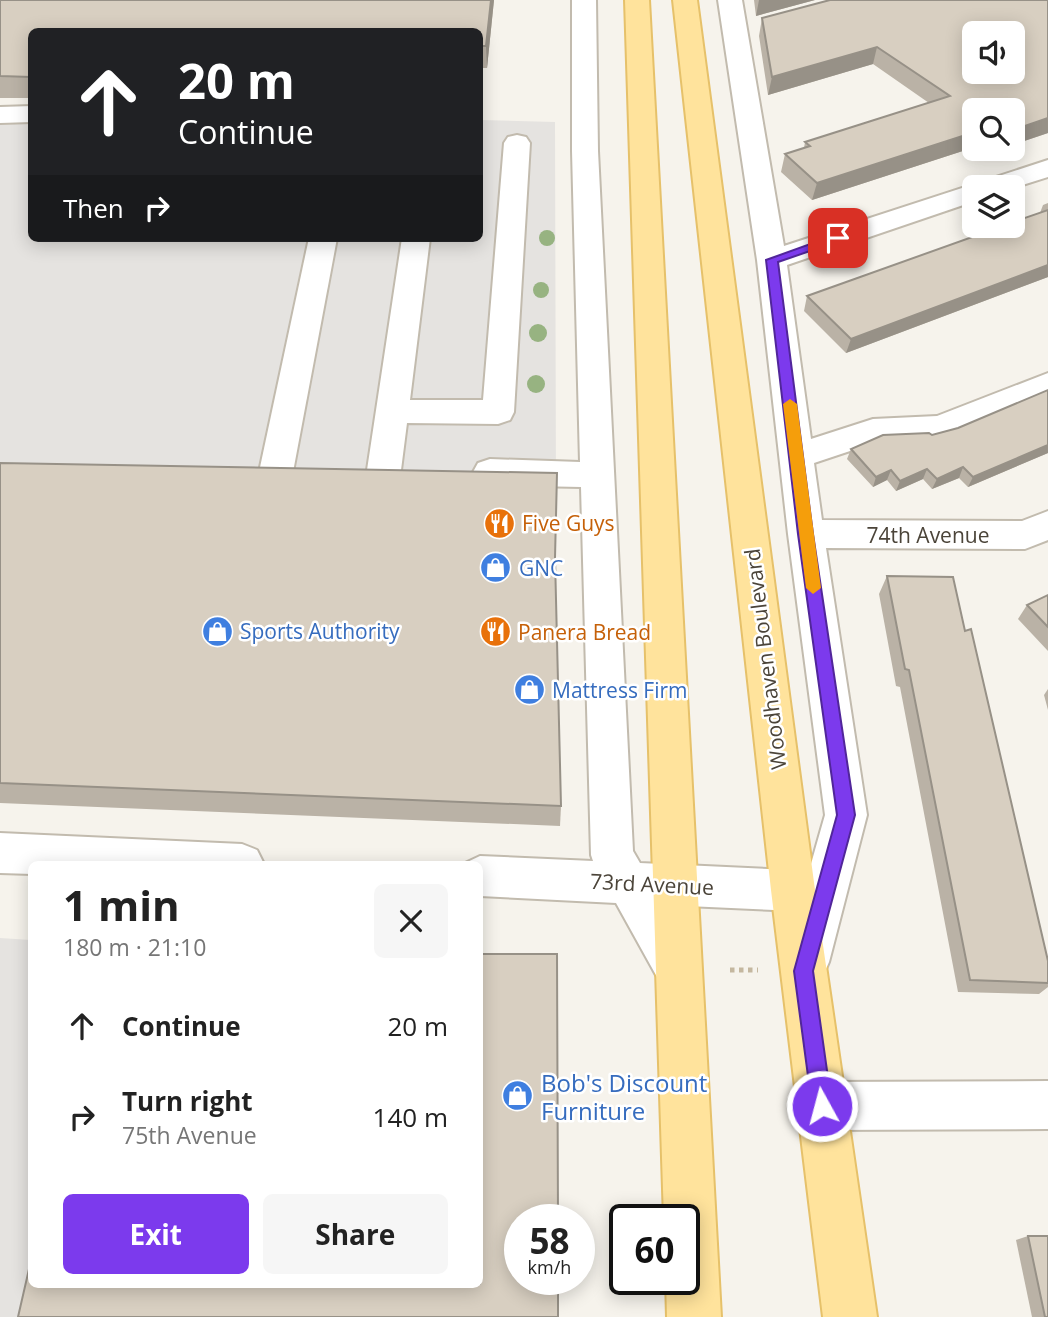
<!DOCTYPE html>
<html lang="en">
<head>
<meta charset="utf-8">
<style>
  body { margin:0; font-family:"Open Sans",sans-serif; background:#f6f6f6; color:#222; height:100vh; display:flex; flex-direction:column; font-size:26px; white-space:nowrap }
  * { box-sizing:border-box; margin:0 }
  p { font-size:23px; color:#767676 }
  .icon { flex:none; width:38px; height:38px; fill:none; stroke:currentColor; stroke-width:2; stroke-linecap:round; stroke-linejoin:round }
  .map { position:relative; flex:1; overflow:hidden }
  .panel { position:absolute; left:28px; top:861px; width:455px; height:427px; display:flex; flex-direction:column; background:#fff; border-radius:10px; box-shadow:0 4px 18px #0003 }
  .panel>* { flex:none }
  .hud { position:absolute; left:28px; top:28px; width:455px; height:214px; border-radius:10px; box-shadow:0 4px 18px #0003; background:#202124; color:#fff; overflow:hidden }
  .controls { position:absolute; left:962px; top:21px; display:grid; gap:14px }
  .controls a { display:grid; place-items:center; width:63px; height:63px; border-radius:10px; background:#fff; box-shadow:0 4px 18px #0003; font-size:35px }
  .speed { position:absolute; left:504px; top:1204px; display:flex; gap:14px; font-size:35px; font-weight:700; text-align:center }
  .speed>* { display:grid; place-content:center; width:91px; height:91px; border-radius:50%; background:#fff; box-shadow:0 4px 18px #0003; line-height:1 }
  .speed small { font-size:18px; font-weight:400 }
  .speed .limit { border:4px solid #111; border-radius:10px; background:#fff; color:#111 }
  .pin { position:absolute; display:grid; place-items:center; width:60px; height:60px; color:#fff; margin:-30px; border-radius:14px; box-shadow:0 4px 10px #0006 }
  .me { position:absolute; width:77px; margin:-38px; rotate:353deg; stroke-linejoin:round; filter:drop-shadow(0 0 5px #0008) }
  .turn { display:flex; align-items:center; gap:24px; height:147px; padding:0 35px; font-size:32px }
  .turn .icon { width:91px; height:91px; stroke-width:2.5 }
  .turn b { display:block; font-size:49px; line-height:60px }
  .then { display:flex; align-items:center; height:66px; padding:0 35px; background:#0003; gap:14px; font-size:26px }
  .round { display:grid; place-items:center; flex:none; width:74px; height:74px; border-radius:10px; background:#f6f6f6 }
  .summary { display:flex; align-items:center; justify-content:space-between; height:119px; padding:0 35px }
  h1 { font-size:42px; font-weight:700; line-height:52px }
  .cta { display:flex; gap:14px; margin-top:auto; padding:14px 35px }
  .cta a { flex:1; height:80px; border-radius:10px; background:#7c3aed; color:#fff; font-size:28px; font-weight:700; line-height:80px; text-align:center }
  .cta a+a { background:#f6f6f6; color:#222 }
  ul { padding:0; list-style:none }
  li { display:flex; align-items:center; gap:21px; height:91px; padding:0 35px }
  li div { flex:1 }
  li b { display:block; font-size:26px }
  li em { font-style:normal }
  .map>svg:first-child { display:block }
  .parking { fill:#e5e3e0 }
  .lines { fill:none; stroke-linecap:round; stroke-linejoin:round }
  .minor-casing { stroke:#c2bbae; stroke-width:4 }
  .major-casing { stroke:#e6c16a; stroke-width:4 }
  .path { stroke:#c4b79f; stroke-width:5; stroke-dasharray:4.5 4.5; stroke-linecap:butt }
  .minor { fill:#fff; fill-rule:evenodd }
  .major { fill:#ffe39c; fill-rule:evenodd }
  .tree { fill:#97b381 }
  .wall { fill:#bab2a6 }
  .shaded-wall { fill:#979187 }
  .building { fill:#d8cfc1; stroke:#979187; stroke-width:2; fill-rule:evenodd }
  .route { fill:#7c3aed; stroke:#51269a; stroke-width:2 }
  .slow { fill:#f59e0b }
  .labels { text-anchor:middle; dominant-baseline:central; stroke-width:5; stroke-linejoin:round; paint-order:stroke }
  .food-label { font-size:21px; fill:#c56008; stroke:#fff; text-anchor:start }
  .street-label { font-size:21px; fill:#4b4439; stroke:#fff }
  .shop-label { font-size:21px; fill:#366cbe; stroke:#fff; text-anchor:start }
  .near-shop-label { font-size:24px; fill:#366cbe; stroke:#fff; text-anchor:start }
</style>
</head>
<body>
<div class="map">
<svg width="1048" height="1317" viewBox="0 0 1048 1317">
  <rect width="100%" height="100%" fill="#f6f3ec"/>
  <g class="parking">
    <polygon points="0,110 31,111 32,238 480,238 480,120 555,122 556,499 0,488"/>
    <polygon points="0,938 31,940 32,1317 0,1317"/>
  </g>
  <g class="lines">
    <defs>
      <g id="minor">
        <polygon points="572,0 596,0 598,151 633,851 640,863 809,871 825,815 788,534 757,260 718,0 742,0 784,246 1048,160 1048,177 1013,188 975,187 975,201 787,265 811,439 873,419 937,416 1048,373 1048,397 953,436 941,440 874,443 814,463 822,520 1022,521 1048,511 1048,540 1025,549 826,548 867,815 829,962 822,978 806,984 790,978 783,962 798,911 665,905 701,970 694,986 678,992 662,986 616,903 480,896 480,864 463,864 480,856 593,861 591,855 581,487 490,485 478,481 473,472 478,463 490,459 580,462 572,151"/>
        <polygon points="32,106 32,122 0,123 0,107"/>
        <polygon points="517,135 526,137 530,143 514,412 510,420 498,424 407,423 401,470 396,479 384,483 372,479 367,470 402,238 430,238 410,400 483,400 504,143 508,137"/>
        <polygon points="309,238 337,238 293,472 288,481 276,485 264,481 259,472"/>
        <polygon points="0,833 242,844 257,850 264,864 32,864 32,874 0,873"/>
        <polygon points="1048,1081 1048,1129 822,1130 805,1123 798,1106 805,1089 822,1082"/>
      </g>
      <g id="major">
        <polygon points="625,0 649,0 721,1317 667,1317 666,1279 684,1279 684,1220 664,1220"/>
        <polygon points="673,0 697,0 815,890 877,1317 823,1317 771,890"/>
      </g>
    </defs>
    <use href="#minor" class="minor-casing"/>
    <use href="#major" class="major-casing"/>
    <polyline class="path" points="730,970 758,970"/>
    <use href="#minor" class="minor"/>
    <use href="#major" class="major"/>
  </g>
  <g class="tree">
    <circle cx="547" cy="238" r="8"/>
    <circle cx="541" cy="290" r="8"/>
    <circle cx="538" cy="333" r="9"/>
    <circle cx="536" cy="384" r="9"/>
  </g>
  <g class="wall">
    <polygon points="0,0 494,0 487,68 480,68 480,32 32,32 32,98 0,98"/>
    <polygon points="754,0 815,0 756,16"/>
    <polygon points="1048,0 1048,133 1015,144 1013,143 1013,110 975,110 975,147 812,200 781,172 785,154 804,148 805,142 929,103 873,64 768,95 759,36 762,18"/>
    <polygon points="1048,203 1048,277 846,353 804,311 807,296 1040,213 1043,205"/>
    <polygon points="1048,390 1048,453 968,487 959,478 932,489 923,479 896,491 887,480 873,487 847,459 851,449 932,435 958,428"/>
    <polygon points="0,463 555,558 561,806 560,826 0,803"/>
    <polygon points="887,576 965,631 1048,961 1048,987 1039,994 958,992 900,687 896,686 879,594"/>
    <polygon points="1048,595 1048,651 1018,619 1027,605"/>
    <polygon points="1048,689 1048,710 1044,695"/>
    <polygon points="1028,1236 1048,1317 1032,1317 1016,1240"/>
  </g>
  <g class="shaded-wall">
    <polygon points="491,0 494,0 487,68 486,46"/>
    <polygon points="759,0 815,0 756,16"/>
    <polygon points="877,47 873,64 768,95 772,77"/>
    <polygon points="1048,118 1048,133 1015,144 1022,127"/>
    <polygon points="975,132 975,147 812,200 817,183"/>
    <polygon points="1048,265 1048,277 846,353 851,339"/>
    <polygon points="1048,445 1048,453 968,487 973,477"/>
    <polygon points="963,467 959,478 932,489 937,479"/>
    <polygon points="927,469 923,479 896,491 900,481"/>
    <polygon points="891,470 887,480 873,487 876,477"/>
  </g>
  <g class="building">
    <polygon points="0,0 491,0 486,46 480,46 480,32 32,32 32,75 31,77 0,76"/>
    <path d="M 830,0 L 1048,0 L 1048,118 L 1022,127 L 1013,120 L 1013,110 L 975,110 L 975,132 L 817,183 L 785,154 L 810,146 L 805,142 L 950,96 L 877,47 L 772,77 L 762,18 ZM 975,33 L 1013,33 L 1013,72 L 975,72 Z"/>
    <polygon points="1048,210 1048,265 851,339 807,296 1003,226 1013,226 1013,222"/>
    <polygon points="1048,390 1048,445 973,477 963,467 937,479 927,469 900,481 891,470 876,477 851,449 883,435 929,433 932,435 958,428"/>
    <polygon points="0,463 557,473 555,558 561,806 0,783"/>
    <polygon points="887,576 953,577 965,631 971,629 1048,961 1048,983 970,980 909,670 905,669"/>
    <polygon points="1048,595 1048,627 1027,605"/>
    <polygon points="480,954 557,954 558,1220 520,1220 520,1279 558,1279 558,1317 18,1317 32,1256 32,1284 480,1284"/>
    <polygon points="1028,1236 1048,1236 1048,1317 1045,1317"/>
  </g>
  <polygon class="route" points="838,234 842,235 842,240 778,262 813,534 855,815 813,971 832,1106 829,1113 822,1116 815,1113 812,1106 794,971 837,815 798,534 766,260"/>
  <polygon class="slow" points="790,399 797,404 821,588 813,594 806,588 783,404"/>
  <defs>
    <symbol id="restaurant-disc" viewBox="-11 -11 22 22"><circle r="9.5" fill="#e8710a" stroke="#fff"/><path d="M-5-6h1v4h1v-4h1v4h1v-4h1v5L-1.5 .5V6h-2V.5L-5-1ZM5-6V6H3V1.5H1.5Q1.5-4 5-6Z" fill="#fff"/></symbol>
    <symbol id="shop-disc" viewBox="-11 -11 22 22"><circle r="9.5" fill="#3f7fe0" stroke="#fff"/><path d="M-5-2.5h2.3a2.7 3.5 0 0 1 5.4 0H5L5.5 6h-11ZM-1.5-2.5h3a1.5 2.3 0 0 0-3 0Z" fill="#fff"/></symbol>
  </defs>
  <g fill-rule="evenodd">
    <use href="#restaurant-disc" x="482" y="506" width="35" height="35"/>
    <use href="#shop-disc" x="478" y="550" width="35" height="35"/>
    <use href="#shop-disc" x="200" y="614" width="35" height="35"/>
    <use href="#restaurant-disc" x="478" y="614" width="35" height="35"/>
    <use href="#shop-disc" x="512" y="672" width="35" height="35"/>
    <use href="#shop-disc" x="500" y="1078" width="35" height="35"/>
  </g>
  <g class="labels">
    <g class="food-label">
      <text x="522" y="523">Five Guys</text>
      <text x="518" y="632">Panera Bread</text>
    </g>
    <g class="street-label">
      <text x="928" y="535">74th Avenue</text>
      <text transform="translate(765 659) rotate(-97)">Woodhaven Boulevard</text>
      <text transform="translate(652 884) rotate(3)">73rd Avenue</text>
    </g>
    <g class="shop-label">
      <text x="519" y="568">GNC</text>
      <text x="240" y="631">Sports Authority</text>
      <text x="552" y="690">Mattress Firm</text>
    </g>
    <g class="near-shop-label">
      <text x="541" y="1082">Bob's Discount<tspan x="541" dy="28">Furniture</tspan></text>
    </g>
  </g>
</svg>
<div class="controls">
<a><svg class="icon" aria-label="sound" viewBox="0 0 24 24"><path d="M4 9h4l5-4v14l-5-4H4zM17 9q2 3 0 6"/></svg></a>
<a><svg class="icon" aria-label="search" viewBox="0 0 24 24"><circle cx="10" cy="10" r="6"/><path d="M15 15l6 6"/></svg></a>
<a><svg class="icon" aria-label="layers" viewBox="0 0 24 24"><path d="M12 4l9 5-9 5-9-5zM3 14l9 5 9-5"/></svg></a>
</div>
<div class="speed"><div>58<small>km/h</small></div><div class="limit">60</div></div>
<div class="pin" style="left:838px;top:238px;background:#d93025"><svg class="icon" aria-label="arrive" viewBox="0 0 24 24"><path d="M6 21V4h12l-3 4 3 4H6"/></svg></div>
<svg class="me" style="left:822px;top:1106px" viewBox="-20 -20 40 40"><circle r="17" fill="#7c3aed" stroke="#fff" stroke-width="3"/><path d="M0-11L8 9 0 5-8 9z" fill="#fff"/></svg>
<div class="hud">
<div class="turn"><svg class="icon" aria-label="ahead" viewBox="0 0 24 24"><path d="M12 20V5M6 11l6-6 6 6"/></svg><div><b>20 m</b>Continue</div></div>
<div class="then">Then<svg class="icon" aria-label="right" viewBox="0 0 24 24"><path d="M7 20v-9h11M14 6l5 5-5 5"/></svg></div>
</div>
<section class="panel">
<div class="summary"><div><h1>1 min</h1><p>180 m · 21:10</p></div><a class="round"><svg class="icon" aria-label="close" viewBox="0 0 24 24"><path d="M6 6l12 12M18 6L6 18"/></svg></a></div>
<ul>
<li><svg class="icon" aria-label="ahead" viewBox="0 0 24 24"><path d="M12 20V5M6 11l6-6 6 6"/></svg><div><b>Continue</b></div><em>20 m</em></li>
<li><svg class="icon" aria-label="right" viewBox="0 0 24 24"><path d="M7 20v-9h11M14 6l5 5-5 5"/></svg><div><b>Turn right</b><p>75th Avenue</p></div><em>140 m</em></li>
</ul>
<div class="cta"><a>Exit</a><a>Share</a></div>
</section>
</div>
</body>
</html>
